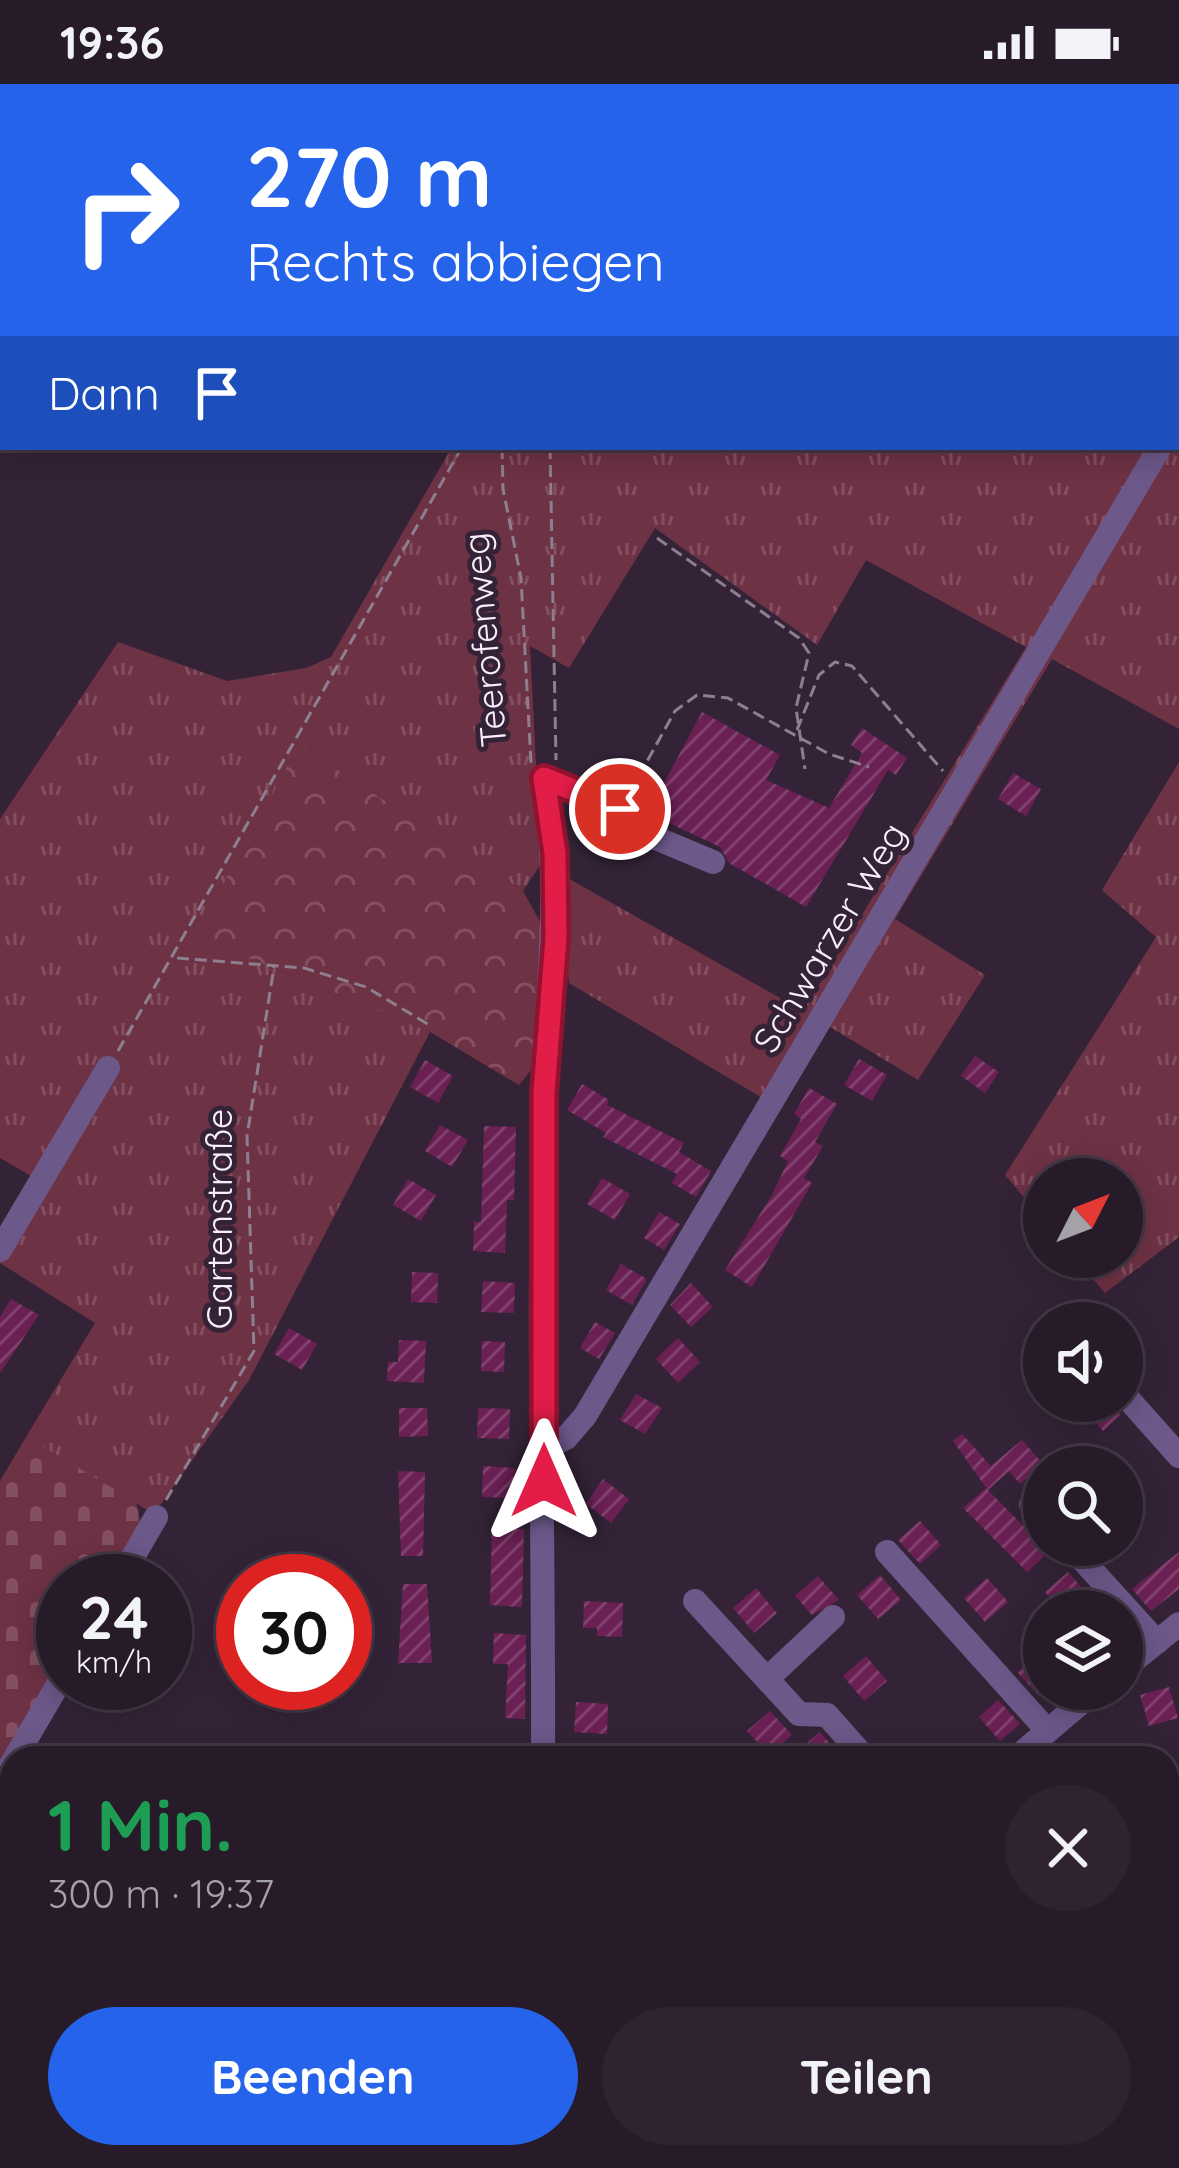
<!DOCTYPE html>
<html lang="de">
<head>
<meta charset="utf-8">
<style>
  body { margin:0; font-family:Quicksand,sans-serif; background:#2f2331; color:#f1f3f6; height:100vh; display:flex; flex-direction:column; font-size:45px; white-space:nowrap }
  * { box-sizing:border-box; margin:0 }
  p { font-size:39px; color:#a4a1a8 }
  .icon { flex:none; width:66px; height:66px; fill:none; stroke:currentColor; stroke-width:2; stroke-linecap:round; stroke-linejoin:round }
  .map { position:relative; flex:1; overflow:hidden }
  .drawer { position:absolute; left:0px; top:1662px; width:1179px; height:423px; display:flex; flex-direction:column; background:#271a29; border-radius:36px 36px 0 0; box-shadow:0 6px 30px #0003,0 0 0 3px #433846 }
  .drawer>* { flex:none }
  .banner { position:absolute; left:0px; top:0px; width:1179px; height:366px; box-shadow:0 6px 30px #0003,0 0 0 3px #433846; background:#2563eb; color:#fff; overflow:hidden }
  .needle { width:78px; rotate:48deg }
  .controls { position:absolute; left:1023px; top:1074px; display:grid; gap:24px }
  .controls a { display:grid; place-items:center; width:120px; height:120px; border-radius:50%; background:#271a29; box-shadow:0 6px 30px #0003,0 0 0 3px #433846; font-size:60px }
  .speed { position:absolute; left:36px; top:1470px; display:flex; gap:24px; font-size:60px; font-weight:700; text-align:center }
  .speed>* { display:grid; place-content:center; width:156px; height:156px; border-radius:50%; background:#271a29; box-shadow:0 6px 30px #0003,0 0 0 3px #433846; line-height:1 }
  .speed small { font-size:30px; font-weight:400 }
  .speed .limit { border:18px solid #d22; background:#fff; color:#111 }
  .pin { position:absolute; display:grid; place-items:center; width:102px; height:102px; color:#fff; margin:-51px; border:6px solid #fff; border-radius:50%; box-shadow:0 3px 12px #0007 }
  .me { position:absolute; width:132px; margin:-66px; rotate:0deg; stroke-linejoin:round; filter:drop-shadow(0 0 9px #0008) }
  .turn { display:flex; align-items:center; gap:42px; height:252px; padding:0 48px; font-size:54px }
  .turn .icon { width:156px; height:156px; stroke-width:2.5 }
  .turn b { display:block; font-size:84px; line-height:102px }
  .then { display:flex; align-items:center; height:114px; padding:0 48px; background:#0003; gap:24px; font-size:45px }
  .round { display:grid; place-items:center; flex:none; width:126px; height:126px; border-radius:63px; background:#2f2331 }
  .summary { display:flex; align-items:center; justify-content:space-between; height:204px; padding:0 48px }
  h1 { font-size:72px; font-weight:700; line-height:90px; color:#1e9e55 }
  .action { display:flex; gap:24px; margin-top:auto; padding:24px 48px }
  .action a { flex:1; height:138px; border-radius:72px; background:#2563eb; color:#fff; font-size:48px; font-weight:700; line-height:138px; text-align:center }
  .action a+a { background:#2f2331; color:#f1f3f6 }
  .status { display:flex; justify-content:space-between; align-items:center; height:84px; padding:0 60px; background:#271a29; direction:ltr }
  .status svg { height:33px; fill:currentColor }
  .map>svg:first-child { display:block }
  .grass { fill:url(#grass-tufts); fill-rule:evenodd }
  .forest { fill:url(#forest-crowns) }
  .cemetery { fill:url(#cemetery-stones) }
  .building { fill:url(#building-hatch) }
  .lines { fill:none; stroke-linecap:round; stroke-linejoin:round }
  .path { stroke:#8d7e90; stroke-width:3; stroke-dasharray:12 6; stroke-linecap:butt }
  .minor { stroke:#6d588a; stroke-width:24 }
  .major { stroke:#b082eb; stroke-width:30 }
  .route-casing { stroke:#92132f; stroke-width:30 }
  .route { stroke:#e11d48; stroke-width:21 }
  .labels { text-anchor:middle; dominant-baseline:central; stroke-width:10; stroke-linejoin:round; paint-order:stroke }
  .street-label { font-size:36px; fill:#faeefc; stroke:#342337 }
</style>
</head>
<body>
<div class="status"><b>19:36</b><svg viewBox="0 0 49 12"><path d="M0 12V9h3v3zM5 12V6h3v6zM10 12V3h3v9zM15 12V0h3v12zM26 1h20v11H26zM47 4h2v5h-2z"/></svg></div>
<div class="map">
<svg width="1179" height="2084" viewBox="0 0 1179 2084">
  <defs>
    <pattern id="grass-tufts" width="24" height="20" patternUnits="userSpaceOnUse" patternTransform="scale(3)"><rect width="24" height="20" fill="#6e3245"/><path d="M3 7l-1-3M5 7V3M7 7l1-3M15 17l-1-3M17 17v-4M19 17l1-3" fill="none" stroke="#845061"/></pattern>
    <pattern id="forest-crowns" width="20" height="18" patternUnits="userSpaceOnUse" patternTransform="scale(3)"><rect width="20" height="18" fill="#6e3245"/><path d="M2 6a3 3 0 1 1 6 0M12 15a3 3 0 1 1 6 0" fill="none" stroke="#845061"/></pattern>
    <pattern id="cemetery-stones" width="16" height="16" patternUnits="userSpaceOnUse" patternTransform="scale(3)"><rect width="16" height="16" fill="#6e3245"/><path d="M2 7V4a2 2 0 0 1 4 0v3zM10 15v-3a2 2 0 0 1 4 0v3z" fill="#845061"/></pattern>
    <pattern id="building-hatch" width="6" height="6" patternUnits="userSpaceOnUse" patternTransform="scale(3)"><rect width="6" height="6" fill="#6b2054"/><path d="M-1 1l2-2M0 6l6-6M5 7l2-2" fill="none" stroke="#81416e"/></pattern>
  </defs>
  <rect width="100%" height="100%" fill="#342337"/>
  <g class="grass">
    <path d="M 488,0 L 1179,2 L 1179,645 L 1052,575 L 895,835 L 985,891 L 918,996 L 830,943 L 781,1025 L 569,899 L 564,853 L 541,780 L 523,807 L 299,662 L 196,852 L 430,948 L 249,1296 L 154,1430 L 26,1353 L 95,1239 L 0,1179 L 0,1162 L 38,1096 L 0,1074 L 0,735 L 118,558 L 227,597 L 306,584 L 331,573 L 452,363 L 1176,363 L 1176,3 ZM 655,444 L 817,561 L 866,476 L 1026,563 L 803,927 L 541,779 L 530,562 L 569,584 Z"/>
    <polygon points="1179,678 1179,1153 1105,1209 1074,1173 1122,1173 1122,1095 1044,1095 1044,1137 1005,1091 1156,853 1102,806"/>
  </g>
  <polygon class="forest" points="299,661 523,807 549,854 532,985 519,1001 430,948 195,852"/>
  <polygon class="cemetery" points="26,1353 136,1418 142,1443 110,1497 63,1497 63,1577 0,1685 0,1397"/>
  <g class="building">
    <polygon points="702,628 780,671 766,696 829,724 862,669 851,661 862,644 907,674 896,691 888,686 806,823 729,779 720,763 648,729"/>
    <polygon points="1013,689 1041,705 1026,732 998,715"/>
    <polygon points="975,972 999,988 985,1009 961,992"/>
    <polygon points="859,975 887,991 872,1017 844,1001"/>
    <polygon points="425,976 453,992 438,1019 410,1003"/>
    <polygon points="582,1000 609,1016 607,1021 684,1059 679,1068 711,1087 696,1113 672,1099 677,1090 603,1053 606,1049 567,1026"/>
    <polygon points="809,1004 837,1020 815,1058 823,1062 804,1094 812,1099 752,1203 725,1186 772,1111 788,1077 780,1072 801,1035 794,1030"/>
    <polygon points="440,1041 468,1056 452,1083 425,1067"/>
    <polygon points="484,1042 516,1043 514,1116 507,1116 505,1169 473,1167 474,1137 481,1138"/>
    <polygon points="602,1094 630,1110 615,1136 587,1120"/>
    <polygon points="408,1095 436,1111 421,1137 393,1121"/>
    <polygon points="659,1128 680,1140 664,1166 644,1154"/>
    <polygon points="621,1180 647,1195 632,1221 606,1206"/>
    <polygon points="412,1188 438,1189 437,1219 411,1218"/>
    <polygon points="483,1197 515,1199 514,1229 481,1228"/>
    <polygon points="691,1199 713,1223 691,1243 670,1221"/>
    <polygon points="11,1215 39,1231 0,1289 0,1233"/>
    <polygon points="595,1238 615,1249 599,1275 580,1264"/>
    <polygon points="289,1244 317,1260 302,1286 274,1270"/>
    <polygon points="678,1254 700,1278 678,1299 656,1275"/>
    <polygon points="399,1256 426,1257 424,1299 387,1297 388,1278 398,1278"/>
    <polygon points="482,1257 505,1258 504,1288 481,1287"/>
    <polygon points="636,1310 662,1324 645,1350 620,1336"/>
    <polygon points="1077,1317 1108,1317 1121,1331 1103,1347"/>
    <polygon points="399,1324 427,1324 428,1352 399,1353"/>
    <polygon points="478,1324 510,1325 509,1355 477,1354"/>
    <polygon points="962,1350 991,1382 1022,1356 1043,1380 1020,1400 1009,1387 988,1406 1049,1468 1027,1488 963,1424 986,1404 953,1357"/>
    <polygon points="483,1382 515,1384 514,1414 482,1413"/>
    <polygon points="398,1387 425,1388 423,1472 401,1472"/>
    <polygon points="603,1395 629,1415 611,1439 586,1420"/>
    <polygon points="920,1437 941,1461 920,1480 898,1456"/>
    <polygon points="492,1443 524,1445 522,1523 490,1521"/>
    <polygon points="1179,1468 1179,1505 1151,1527 1132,1505"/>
    <polygon points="1068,1488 1102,1527 1062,1527 1045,1508"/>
    <polygon points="880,1491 901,1516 878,1535 857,1511"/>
    <polygon points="818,1492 839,1516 812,1531 795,1512"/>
    <polygon points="987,1494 1008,1518 985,1538 964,1514"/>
    <polygon points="403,1500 427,1500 432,1579 398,1579"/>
    <polygon points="756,1504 777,1529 754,1549 733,1524"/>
    <polygon points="584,1517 623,1519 622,1553 597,1552 597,1544 583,1544"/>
    <polygon points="494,1549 526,1551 525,1635 505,1634 508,1580 493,1580"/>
    <polygon points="1038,1570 1044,1577 1044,1607 1039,1612 1017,1588"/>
    <polygon points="866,1572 887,1597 864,1617 843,1592"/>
    <polygon points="1169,1603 1178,1634 1149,1642 1140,1611"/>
    <polygon points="998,1616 1020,1640 1000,1657 979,1633"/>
    <polygon points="576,1618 608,1620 607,1650 574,1648"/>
    <polygon points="770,1627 792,1651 769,1671 747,1647"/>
    <polygon points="820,1648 843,1674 807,1674 799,1666"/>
  </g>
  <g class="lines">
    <g class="path">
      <polyline points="496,0 496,3"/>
      <polyline points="545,0 545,3"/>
      <polyline points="681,3 682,0"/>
      <polyline points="502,363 503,405 521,494 531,679"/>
      <polyline points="550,363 556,676"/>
      <polyline points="657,454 799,554 809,569 796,624 805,685"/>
      <polyline points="797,646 819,591 835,578 852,582 943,687"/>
      <polyline points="630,708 675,627 697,611 728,614 829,670 869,683"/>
      <polyline points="177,874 304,884 366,903 431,942"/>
      <polyline points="118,967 462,363"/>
      <polyline points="166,1416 254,1267 247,1052 274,883"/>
      <polyline points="470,2073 497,2084"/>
    </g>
    <g class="minor">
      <polyline points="1176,336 1179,330"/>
      <polyline points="0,1166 108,984"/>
      <polyline points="1122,1308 1179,1372"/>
      <polyline points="544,1365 566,1354 585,1332 1160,363"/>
      <polyline points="1031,1420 1044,1434"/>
      <polyline points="1069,1461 1157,1558"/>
      <polyline points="887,1468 1046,1645"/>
      <polyline points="119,1497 156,1433"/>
      <polyline points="695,1517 799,1630 827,1631 865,1674"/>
      <polyline points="1122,1586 1179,1540"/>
      <polyline points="767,1595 833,1533"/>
      <polyline points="15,1674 63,1592"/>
      <path d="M 543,1674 C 544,1453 537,1231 544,1011 C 547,898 561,808 544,694 L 620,725 L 646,750 L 713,778"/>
      <polyline points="1016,1674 1097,1605"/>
      <polyline points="0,1699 12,1679"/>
      <polyline points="0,1877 12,1881"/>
      <polyline points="542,2073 544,2084"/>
      <polyline points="862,2073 864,2084"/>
    </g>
    <g class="major">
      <polyline points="1167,1883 1179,1879"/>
      <polyline points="591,2084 615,2073"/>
    </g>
  </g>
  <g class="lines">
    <defs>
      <polyline id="route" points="544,1397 544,1009 556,854 555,769 544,694 620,725"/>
    </defs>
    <use href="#route" class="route-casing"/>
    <use href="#route" class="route"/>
  </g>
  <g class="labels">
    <g class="street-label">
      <text transform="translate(484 556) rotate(-95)">Teerofenweg</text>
      <text transform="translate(829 853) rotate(-59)">Schwarzer Weg</text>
      <text transform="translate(218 1135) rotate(-90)">Gartenstraße</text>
    </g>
  </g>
</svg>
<div class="controls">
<a><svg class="needle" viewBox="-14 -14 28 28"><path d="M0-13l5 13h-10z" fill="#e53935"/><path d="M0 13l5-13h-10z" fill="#a4a1a8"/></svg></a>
<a><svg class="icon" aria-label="sound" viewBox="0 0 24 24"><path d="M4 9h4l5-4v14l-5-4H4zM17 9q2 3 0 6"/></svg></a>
<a><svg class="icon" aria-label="search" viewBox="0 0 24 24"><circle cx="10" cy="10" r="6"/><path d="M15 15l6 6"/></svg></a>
<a><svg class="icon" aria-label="layers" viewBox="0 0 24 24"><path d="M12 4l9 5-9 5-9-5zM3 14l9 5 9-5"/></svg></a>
</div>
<div class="speed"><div>24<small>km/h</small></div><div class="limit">30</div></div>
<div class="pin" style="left:620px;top:725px;background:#d93025"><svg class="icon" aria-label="arrive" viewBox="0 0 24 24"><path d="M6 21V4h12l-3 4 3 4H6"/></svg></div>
<svg class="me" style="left:544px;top:1397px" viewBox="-20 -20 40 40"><path d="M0-17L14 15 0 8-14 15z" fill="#e11d48" stroke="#fff" stroke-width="4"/></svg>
<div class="banner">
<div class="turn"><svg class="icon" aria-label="right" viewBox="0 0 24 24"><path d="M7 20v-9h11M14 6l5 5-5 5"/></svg><div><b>270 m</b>Rechts abbiegen</div></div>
<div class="then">Dann<svg class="icon" aria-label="arrive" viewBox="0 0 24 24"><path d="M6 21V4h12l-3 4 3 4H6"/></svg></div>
</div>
<section class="drawer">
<div class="summary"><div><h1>1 Min.</h1><p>300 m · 19:37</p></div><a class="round"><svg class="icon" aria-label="close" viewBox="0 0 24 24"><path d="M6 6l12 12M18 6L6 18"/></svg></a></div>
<div class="action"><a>Beenden</a><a>Teilen</a></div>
</section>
</div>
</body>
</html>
